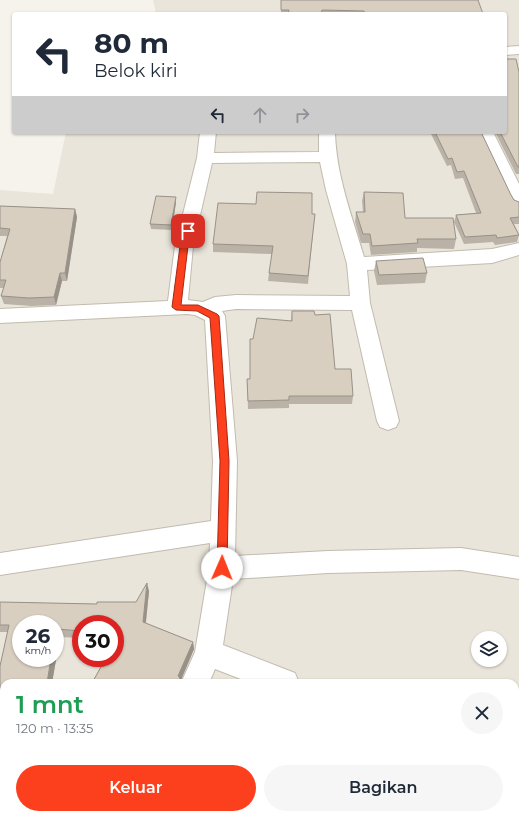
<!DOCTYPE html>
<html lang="id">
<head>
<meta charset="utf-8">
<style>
  body { margin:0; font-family:Montserrat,sans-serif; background:#f6f6f7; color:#1f2937; height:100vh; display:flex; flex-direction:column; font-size:15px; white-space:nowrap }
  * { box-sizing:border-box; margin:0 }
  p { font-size:13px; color:#747a83 }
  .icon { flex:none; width:22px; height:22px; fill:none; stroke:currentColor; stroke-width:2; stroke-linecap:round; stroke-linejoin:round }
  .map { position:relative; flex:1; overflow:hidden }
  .details { position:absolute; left:0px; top:679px; width:519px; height:140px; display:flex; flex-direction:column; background:#fff; border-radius:12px 12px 0 0; box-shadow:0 1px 3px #0004 }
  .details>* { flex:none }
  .guide { position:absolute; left:12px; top:12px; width:495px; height:122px; border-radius:4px; box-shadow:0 1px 3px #0004; background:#fff; color:#1f2937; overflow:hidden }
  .tools { position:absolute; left:471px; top:631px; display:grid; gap:8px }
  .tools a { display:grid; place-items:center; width:36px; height:36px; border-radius:50%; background:#fff; box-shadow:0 1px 3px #0004; font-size:20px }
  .speed { position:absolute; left:12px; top:615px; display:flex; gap:8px; font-size:20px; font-weight:700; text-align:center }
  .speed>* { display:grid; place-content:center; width:52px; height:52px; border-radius:50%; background:#fff; box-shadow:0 1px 3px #0004; line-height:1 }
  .speed small { font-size:10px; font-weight:400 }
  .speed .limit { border:6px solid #d22; background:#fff; color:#111 }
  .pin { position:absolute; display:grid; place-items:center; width:34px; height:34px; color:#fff; margin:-17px; border-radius:8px; box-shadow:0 2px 6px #0006 }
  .me { position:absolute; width:44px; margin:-22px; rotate:1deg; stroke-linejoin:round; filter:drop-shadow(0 0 3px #0008) }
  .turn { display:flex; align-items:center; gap:14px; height:84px; padding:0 16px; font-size:18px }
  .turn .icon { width:52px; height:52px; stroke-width:2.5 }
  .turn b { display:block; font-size:28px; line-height:34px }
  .lanes { display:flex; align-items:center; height:38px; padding:0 16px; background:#0003; justify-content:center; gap:20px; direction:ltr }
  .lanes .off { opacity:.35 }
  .round { display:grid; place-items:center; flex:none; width:42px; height:42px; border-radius:21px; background:#f6f6f7 }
  .summary { display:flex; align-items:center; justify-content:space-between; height:68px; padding:0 16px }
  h1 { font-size:24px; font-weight:600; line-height:30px; color:#1e9e55 }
  .button { display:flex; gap:8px; margin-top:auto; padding:8px 16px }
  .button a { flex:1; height:46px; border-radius:24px; background:#fc3f1d; color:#fff; font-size:16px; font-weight:600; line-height:46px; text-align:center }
  .button a+a { background:#f6f6f7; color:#1f2937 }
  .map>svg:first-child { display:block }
  .residential { fill:#eae5da; fill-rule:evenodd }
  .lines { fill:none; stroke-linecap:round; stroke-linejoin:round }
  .minor-casing { stroke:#c2bbae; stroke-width:2 }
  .minor { fill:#fff; fill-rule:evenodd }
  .wall { fill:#bab2a6 }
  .shaded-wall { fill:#979187 }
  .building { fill:#d8cfc1; stroke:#979187 }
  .route { fill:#fc3f1d; stroke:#a42913 }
</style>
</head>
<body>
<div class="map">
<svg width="519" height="819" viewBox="0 0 519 819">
  <rect width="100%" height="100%" fill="#f6f3ec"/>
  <path class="residential" d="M 153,0 L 519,0 L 519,819 L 0,819 L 0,190 L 53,194 L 66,132 L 505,132 L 505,14 L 156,14 ZM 21,624 L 55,624 L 55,658 L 21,658 ZM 81,624 L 115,624 L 115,658 L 81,658 ZM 478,638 L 500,638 L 500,660 L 478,660 ZM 4,683 L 515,683 L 515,815 L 4,815 Z"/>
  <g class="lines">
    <defs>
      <g id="minor">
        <polygon points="519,46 519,54 505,55 505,47"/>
        <path d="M 200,132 L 216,132 L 214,153 L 319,152 L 319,132 L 335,132 C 336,175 352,216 364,257 L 492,249 L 519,243 L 519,255 L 492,263 L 367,270 L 370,303 L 399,421 L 396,427 L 388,430 L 380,427 L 377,421 L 352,310 L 236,309 L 222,311 L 225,316 L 237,461 L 235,556 L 328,551 L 461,548 L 519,557 L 519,579 L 461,570 L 328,573 L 233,579 L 223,645 L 295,673 L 299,683 L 251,683 L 215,669 L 209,683 L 181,683 L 195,652 L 209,568 L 210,543 L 0,575 L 0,553 L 211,521 L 213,461 L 205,320 L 195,315 L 187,314 L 0,323 L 0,309 L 168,301 L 175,246 L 197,158 ZM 320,162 L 326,190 L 347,264 L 350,296 L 236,295 L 215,297 L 203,302 L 188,300 L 193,246 L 212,163 Z"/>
        <polygon points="477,132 493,132 519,184 519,208 513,206 510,202"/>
        <rect x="0" y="724" width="4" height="28"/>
        <polygon points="132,815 162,815 161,819 131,819"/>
      </g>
    </defs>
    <use href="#minor" class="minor-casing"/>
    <use href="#minor" class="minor"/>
  </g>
  <g class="wall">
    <polygon points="281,0 483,14 281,14"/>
    <polygon points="519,72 519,174 516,174 495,132 505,132"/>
    <polygon points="430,132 481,132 511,195 514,200 519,202 519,224 514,224 519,235 517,242 495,245 493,242 464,244 454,222 456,215 476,213 463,178 455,179 451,165 447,166"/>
    <polygon points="364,192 405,218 456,239 454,249 417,248 417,252 371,255 369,243 361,243 355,222 356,212 363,212 362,201"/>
    <polygon points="176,202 172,230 151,229 150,224"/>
    <polygon points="0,206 75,209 77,217 67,281 62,281 56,305 31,306 4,304 1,296 4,288 0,288 0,262 7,236 0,236"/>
    <polygon points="312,214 315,214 308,284 268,281 269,273 272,254 213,252 213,244"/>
    <polygon points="376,261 427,273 425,283 377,285 374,271"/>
    <polygon points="292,311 315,315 335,369 353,396 352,404 289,404 289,408 248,409 247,379 250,379 253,339 291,321"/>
    <polygon points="149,591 146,623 193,642 194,649 181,680 181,683 92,683 115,640 115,624 81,624 81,638 60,637 52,683 4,683 4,723 0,722 0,666 8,632 0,632 0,602 97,604 136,602"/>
  </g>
  <g class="shaded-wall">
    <polygon points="176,197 176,202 172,230 171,225"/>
    <polygon points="75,209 77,217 67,281 65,273"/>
    <polygon points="60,273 62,281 56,305 54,297"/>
    <polygon points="147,583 149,591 145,629 143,622"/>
    <polygon points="57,629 60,637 52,683 47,683 51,658 55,658 55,640"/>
    <polygon points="193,642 194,649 181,680 181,683 178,683 178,676"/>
    <polygon points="98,815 103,815 102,819 97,819"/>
  </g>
  <g class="building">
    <polygon points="281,0 478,0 483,14 365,14 364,11 322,10 321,14 288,14 289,10 281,10"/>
    <polygon points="505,59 516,59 519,72 519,167 518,167 500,132 505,132"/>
    <polygon points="435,132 481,132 511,195 514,200 519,202 519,217 510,218 519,235 497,238 496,235 465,237 456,215 481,213 464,171 457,172 452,158 448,159"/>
    <polygon points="257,192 312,193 312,214 315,214 308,276 269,273 273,246 213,244 218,203 256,204"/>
    <polygon points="364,192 403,193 405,218 453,218 456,239 417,239 418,243 372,246 370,234 363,234 356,212 365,212"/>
    <polygon points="156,196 176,197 171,225 150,224"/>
    <polygon points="0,206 75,209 65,273 60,273 54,297 29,298 1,296 6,280 0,280 0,262 10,229 0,228"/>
    <polygon points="423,258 427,273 379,275 376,261"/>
    <polygon points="292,311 314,311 315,315 330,314 335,369 351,369 353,396 289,396 289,400 248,401 247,379 250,379 250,339 253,339 257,318 292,321"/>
    <polygon points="147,583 143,622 193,642 178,676 180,678 178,683 92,683 106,658 115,658 115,641 119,634 115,633 115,624 81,624 81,631 57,629 55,640 55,624 21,624 21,658 51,658 47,683 4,683 4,718 0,717 0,666 9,625 0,625 0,602 97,604 97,602 136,602"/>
    <polygon points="0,777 4,777 4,815 98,815 97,819 0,819"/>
  </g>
  <polygon class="route" points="185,229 188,229 192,231 188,246 181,305 198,305 217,314 219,316 229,461 227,568 226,572 222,573 218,572 217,568 220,461 210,318 197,311 176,310 172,307 180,246"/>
</svg>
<div class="tools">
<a><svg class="icon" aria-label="layers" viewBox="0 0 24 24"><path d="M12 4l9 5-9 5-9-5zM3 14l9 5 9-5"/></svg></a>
</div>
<div class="speed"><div>26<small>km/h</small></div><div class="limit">30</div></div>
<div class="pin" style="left:188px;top:231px;background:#d93025"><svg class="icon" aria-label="arrive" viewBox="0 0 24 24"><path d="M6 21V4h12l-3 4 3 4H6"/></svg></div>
<svg class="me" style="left:222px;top:568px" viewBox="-20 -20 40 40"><circle r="19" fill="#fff"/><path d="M0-13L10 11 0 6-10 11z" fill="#fc3f1d"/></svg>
<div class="guide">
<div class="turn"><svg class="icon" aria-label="left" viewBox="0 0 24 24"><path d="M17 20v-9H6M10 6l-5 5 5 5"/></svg><div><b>80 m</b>Belok kiri</div></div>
<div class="lanes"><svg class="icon" aria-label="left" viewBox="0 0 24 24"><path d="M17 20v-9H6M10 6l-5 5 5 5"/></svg><svg class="icon off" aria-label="ahead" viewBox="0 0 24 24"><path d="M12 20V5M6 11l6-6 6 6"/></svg><svg class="icon off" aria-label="right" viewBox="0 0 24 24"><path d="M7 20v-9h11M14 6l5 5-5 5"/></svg></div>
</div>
<section class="details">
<div class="summary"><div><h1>1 mnt</h1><p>120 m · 13:35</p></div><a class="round"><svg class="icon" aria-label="close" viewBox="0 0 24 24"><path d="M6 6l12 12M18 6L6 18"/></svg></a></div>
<div class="button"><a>Keluar</a><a>Bagikan</a></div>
</section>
</div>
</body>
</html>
